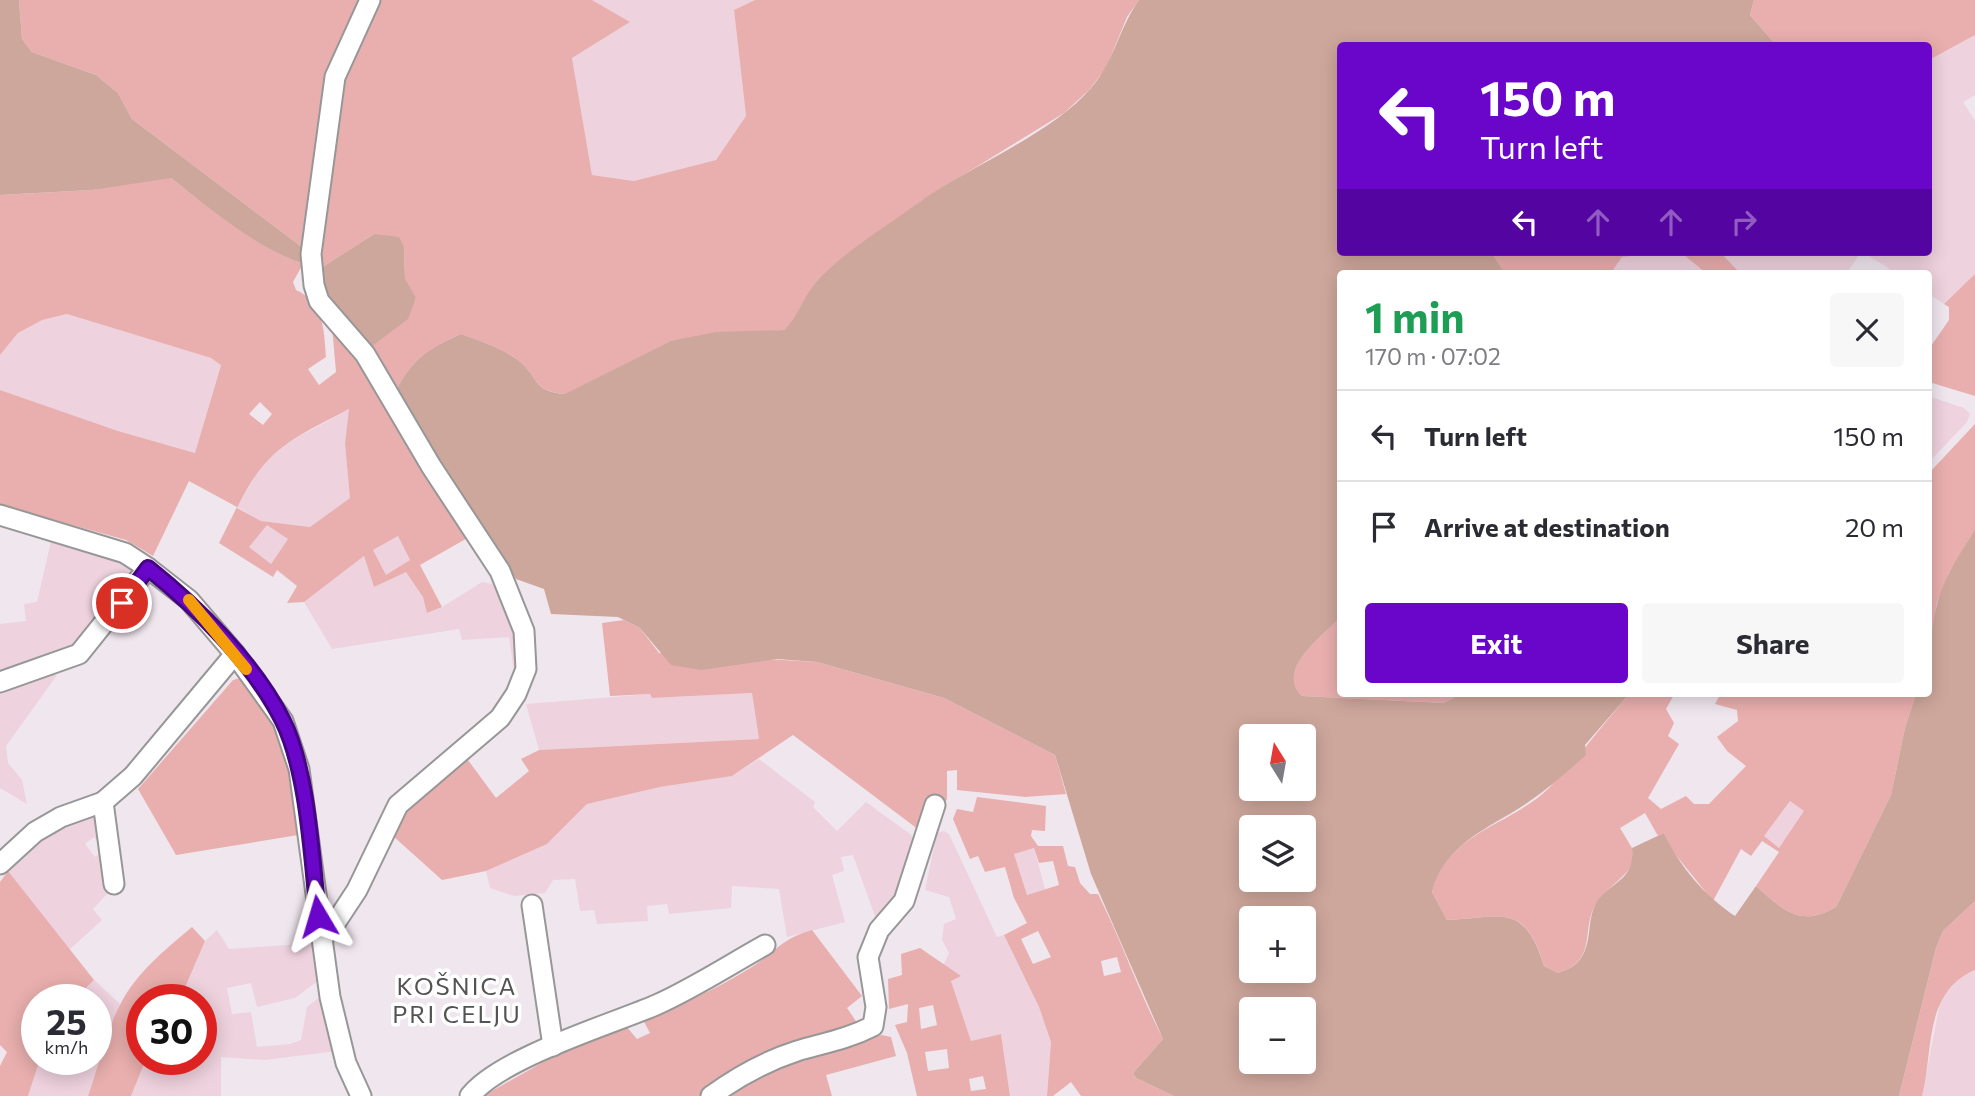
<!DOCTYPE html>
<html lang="en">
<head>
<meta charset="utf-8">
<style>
  body { margin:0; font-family:Commissioner,sans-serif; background:#f7f7f7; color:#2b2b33; height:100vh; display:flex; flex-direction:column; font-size:26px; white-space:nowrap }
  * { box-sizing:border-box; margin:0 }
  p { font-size:23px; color:#7c7c81 }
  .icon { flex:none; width:38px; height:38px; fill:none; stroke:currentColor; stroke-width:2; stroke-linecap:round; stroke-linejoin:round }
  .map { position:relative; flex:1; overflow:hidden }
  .panel { position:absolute; left:1337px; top:270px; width:595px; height:427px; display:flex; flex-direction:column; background:#fff; border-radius:7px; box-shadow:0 4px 18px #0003 }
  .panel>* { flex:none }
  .top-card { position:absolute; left:1337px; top:42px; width:595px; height:214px; border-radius:7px; box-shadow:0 4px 18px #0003; background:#6a06c9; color:#fff; overflow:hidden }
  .needle { width:46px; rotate:349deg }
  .tools { position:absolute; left:1239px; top:724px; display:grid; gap:14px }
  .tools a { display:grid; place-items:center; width:77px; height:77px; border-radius:7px; background:#fff; box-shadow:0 4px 18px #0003; font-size:35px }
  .speed { position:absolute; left:21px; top:984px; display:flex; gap:14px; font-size:35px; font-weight:700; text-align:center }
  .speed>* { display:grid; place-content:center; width:91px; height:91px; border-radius:50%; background:#fff; box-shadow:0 4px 18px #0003; line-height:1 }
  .speed small { font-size:18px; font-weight:400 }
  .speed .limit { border:10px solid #d22; background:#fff; color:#111 }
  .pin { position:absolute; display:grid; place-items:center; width:60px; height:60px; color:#fff; margin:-30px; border:4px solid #fff; border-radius:50%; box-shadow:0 2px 7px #0007 }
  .me { position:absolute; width:77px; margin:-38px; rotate:353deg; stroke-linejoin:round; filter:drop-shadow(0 0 5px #0008) }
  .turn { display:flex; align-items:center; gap:24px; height:147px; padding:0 28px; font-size:32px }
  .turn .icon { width:91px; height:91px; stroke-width:2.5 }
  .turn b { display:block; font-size:49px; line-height:60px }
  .lanes { display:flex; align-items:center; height:66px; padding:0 28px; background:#0003; justify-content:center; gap:35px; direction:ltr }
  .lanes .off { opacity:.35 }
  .round { display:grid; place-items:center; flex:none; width:74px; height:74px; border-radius:7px; background:#f7f7f7 }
  .summary { display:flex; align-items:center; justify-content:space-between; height:119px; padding:0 28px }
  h1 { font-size:42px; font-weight:700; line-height:52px; color:#1e9e55 }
  .button { display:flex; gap:14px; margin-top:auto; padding:14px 28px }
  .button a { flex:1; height:80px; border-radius:7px; background:#6a06c9; color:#fff; font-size:28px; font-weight:700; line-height:80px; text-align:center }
  .button a+a { background:#f7f7f7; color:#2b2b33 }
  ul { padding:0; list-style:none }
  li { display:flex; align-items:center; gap:21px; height:91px; padding:0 28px; border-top:2px solid #e1e1e2 }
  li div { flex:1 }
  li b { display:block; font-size:26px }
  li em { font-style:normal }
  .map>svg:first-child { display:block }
  .farmland { fill:#eed2de }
  .grass { fill:#e8afae; fill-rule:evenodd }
  .forest { fill:#cea79c; fill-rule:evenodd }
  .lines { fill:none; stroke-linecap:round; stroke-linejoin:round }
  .minor-casing { stroke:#979797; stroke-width:23 }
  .minor { stroke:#fff; stroke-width:19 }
  .route-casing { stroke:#450483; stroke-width:18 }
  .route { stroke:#6a06c9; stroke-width:12 }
  .slow { stroke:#f59e0b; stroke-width:12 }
  .labels { text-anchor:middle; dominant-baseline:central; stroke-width:7; stroke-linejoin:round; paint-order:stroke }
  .quarter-label { font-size:24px; letter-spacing:2px; fill:#535353; stroke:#fff }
</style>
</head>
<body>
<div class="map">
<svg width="1975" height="1096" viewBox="0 0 1975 1096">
  <rect width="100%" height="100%" fill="#f0e6ee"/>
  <g class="farmland">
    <polygon points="592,0 755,0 734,10 746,116 716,160 634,181 592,175 572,58 630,22"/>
    <polygon points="1975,35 1975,95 1963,102 1975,121 1975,274 1944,304 1929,294 1928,273 1896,273 1863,252 1928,252 1929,60"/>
    <polygon points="1673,252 1680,252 1706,273 1611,273 1622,257"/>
    <polygon points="1720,252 1861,252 1847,273 1740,273"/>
    <polygon points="67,314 211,358 221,364 195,453 118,431 0,390 0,355 18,333 41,320"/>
    <polygon points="1928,396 1964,408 1970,414 1967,422 1929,462"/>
    <polygon points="350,409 345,444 350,498 310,527 261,521 237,507 263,463 281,446"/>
    <polygon points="267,524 288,539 271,564 249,547"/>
    <polygon points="398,536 410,560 386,576 373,550"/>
    <polygon points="52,537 136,567 76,651 0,676 0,624 26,621 24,604 37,602"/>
    <polygon points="364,556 374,587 406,571 423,597 428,613 442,607 482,582 492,584 504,594 513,612 519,673 514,672 509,637 462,640 459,629 332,649 304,602"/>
    <polygon points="39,675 57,675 6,746 8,763 22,780 27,804 0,788 0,684"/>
    <polygon points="752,693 759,739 539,750 526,704 650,694 652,698"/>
    <polygon points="759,759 815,802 813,807 837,831 866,802 910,834 920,848 880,930 853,855 841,857 844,871 832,875 845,922 787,937 779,889 732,886 731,908 669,914 667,904 647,906 648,921 597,924 594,910 580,911 575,879 553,880 545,893 514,896 490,888 486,871 547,844 587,804 660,787 732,776"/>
    <polygon points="1790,801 1805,811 1779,848 1763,837"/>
    <polygon points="89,815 97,816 104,850 94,837 85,844 95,857 99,854 112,858 117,883 93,909 102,920 69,950 8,871 33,839"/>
    <polygon points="944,831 949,834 997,937 1004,935 1039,1007 1051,1042 1047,1096 1010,1096 1001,1034 971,1041 951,981 960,976 943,966 949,953 942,940 944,924 956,919 949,897 925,890 937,833"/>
    <polygon points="1034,848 1045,889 1027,895 1014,854"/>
    <polygon points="217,930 229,949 317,943 321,978 315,983 295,998 257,1007 251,983 227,988 232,1014 251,1012 257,1047 290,1044 301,1040 307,1007 320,997 337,1051 265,1060 221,1057 221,1096 131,1096 146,1059 201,1059 201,999 180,999 205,941"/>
    <polygon points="1975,970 1975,1096 1922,1096 1941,997 1961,978"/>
    <polygon points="94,980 120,1004 88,1096 28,1096 40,1059 96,1059 96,999 75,999"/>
  </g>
  <g class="grass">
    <polygon points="19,0 365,0 354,23 307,251 132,119 118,93 96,75 32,52 22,39"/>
    <path d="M 376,0 L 592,0 L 630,22 L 572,58 L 592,175 L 634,181 L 716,160 L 746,116 L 734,10 L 755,0 L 1139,0 L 1127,17 L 1106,68 L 1089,90 L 1064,113 L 921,201 L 813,286 L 793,322 L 784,330 L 670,341 L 566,394 C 532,392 539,376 518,360 C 501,348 481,341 461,334 C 427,349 413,358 395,392 L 367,350 L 416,299 L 405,278 L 404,247 L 374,234 L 318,270 L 339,77 Z"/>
    <polygon points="1754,0 1975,0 1975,35 1929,60 1928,46 1776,45 1750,15"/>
    <path d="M 154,178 L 171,178 C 211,210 254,245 303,264 L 293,282 L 296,290 C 324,303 324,330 326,357 L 308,369 L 319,385 L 336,372 L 332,327 L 344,338 L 471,536 L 420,565 L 442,607 L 427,613 L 423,597 L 406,572 L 374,587 L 364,556 L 304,602 L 287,603 L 297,586 L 277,570 L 273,577 L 219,543 L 237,507 L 189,481 L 153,556 L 126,540 L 0,505 L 0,390 L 118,431 L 195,453 L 221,365 L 211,358 L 67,314 L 42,320 L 18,333 L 0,355 L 0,195 L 92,190 ZM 260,402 L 272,414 L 263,425 L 249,414 ZM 349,409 L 345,444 L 350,498 L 310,527 L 261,521 L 237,508 C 267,446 293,439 349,409 ZM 267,525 L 288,539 L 271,564 L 249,547 ZM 398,536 L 410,560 L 386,575 L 373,550 Z"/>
    <polygon points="1491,252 1673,252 1622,257 1611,273 1505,273"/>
    <polygon points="1680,252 1720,252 1740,273 1706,273"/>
    <polygon points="1975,274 1975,396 1929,382 1929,349 1949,320 1949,307 1944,304"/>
    <polygon points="1975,424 1975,529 1949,573 1937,603 1929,645 1929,473"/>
    <path d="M 1340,618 L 1340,693 L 1462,693 L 1444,703 L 1302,696 C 1275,670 1322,636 1340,618 Z"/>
    <polygon points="624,620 640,628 659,653 817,662 944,698 1055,755 1066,794 1025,797 957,790 957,770 947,771 947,799 927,836 793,735 732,776 660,787 587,804 547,844 486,871 442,880 393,836 400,815 465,756 496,798 529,771 521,759 539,750 759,739 752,693 652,698 650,694 610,696 602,623"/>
    <polygon points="244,677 281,736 304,834 176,855 138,789 233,680"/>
    <path d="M 1630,693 L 1675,693 L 1666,709 L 1674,723 L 1668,736 L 1679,744 L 1648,798 L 1661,809 L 1686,796 L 1694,804 L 1709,804 L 1746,766 L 1727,751 L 1717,737 L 1738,721 L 1737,710 L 1715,704 L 1721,693 L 1916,693 L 1905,728 L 1891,795 L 1836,907 C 1800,928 1783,910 1756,886 L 1779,852 L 1762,841 L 1751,856 L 1741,849 L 1713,901 L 1671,849 L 1664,833 L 1658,836 L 1645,813 L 1620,828 L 1632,848 L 1633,863 C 1625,878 1609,886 1599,900 C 1578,925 1601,960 1558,973 L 1544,966 C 1525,901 1501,918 1447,920 L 1432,892 C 1448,831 1509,827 1549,788 C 1578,759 1603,724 1630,693 ZM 1790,801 L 1804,811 L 1779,848 L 1764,836 Z"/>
    <path d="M 977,797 L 1046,806 L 1045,831 L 1032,830 L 1031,836 L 1038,846 L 1063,846 L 1068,866 L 1075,867 L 1080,883 L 1090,894 L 1098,894 C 1122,942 1139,992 1163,1039 L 1133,1073 L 1136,1078 L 1174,1096 L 1081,1096 L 1071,1082 L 1053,1096 L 1047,1096 L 1051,1042 L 1039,1007 L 1004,935 L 1027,923 L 1014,898 L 1005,867 L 985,872 L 978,856 L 970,859 L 953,819 L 957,809 L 973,812 ZM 1034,848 L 1039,863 L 1053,861 L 1059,885 L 1027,895 L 1014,854 ZM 1038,931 L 1051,957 L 1033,964 L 1021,939 ZM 1117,957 L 1121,972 L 1104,976 L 1101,961 Z"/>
    <polygon points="8,871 94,980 75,999 37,999 37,1059 40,1059 28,1096 0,1096 0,1066 7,1052 0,1045 0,882"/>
    <path d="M 1975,901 L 1975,970 C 1923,993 1934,1049 1922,1096 L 1899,1096 L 1936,948 L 1943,931 Z"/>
    <path d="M 192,927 L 205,941 L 180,999 L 142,999 L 142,1059 L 146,1059 L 131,1096 L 88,1096 C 99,1066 106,1031 121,1003 C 137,972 166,949 192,927 Z"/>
    <path d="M 812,930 L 862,996 L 847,1008 L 864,1033 L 709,1096 L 483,1096 L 561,1052 L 626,1026 L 637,1039 L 650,1033 L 643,1020 C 679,1006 714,990 747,970 C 775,954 778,940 812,930 Z"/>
    <path d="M 920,948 L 961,976 L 951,981 L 971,1041 L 1001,1034 L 1010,1096 L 917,1096 L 907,1053 L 895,1025 L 907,1022 L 908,1004 L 889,1009 L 888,979 L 902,975 L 901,954 ZM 933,1005 L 937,1025 L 921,1029 L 919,1008 ZM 947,1049 L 949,1068 L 928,1071 L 925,1052 ZM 983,1076 L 986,1089 L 971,1091 L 969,1079 Z"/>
    <polygon points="882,1035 891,1037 896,1056 826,1075 832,1096 719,1096 788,1060"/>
  </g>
  <g class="forest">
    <path d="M 0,0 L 19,0 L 22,39 L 32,52 L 96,75 L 118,93 L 132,119 L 307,251 L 303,264 C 254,246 211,210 171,178 L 92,190 L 0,195 Z"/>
    <path d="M 1139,0 L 1754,0 L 1750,15 L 1776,45 L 1340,46 L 1340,252 L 1491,252 L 1505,273 L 1340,273 L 1340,618 C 1322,636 1275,670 1302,696 L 1444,703 L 1462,693 L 1630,693 L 1585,745 L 1586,755 C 1567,772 1548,789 1527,803 C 1488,829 1445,843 1432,892 L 1447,920 C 1501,918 1524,901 1544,966 L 1558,973 C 1567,970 1576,966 1581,958 C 1593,941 1586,917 1598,900 C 1614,880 1635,879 1632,848 L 1664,833 C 1679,866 1705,896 1735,916 L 1756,886 C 1783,910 1800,928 1836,907 L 1891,795 L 1905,728 L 1916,693 L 1928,693 C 1929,651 1930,609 1950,571 C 1957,557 1967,543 1975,529 L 1975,901 L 1943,931 L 1936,948 L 1899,1096 L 1174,1096 L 1136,1078 L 1133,1073 L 1163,1039 L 1091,874 L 1055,755 L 944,698 L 817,662 L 777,659 L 701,670 L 671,665 L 640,628 L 618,617 L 551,614 L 544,589 L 516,579 L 395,392 C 413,358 427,349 461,334 C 481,341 501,348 518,360 C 539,376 532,392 565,394 L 670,341 L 716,332 L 784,330 C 798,317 802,300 813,286 C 838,255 886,227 918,203 C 968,167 1052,134 1091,88 C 1114,62 1119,28 1139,0 ZM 1251,737 L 1304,737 L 1304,789 L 1251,789 ZM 1251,828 L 1304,828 L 1304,880 L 1251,880 ZM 1251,919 L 1304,919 L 1304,971 L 1251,971 ZM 1251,1010 L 1304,1010 L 1304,1062 L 1251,1062 Z"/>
    <polygon points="374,234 399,237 404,247 405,278 416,298 408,319 367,350 325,298 318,270"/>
  </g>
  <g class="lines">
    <defs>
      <g id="minor">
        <polyline points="0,515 125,553 148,568 189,600 235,654 283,721 299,769 330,997 346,1063 361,1096"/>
        <polyline points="0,682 79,654 148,568"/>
        <polyline points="103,802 114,884"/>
        <polyline points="0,864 35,832 61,817 103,802 133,776 235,654"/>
        <polyline points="532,905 553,1046"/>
        <polyline points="320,935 330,931 357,890 398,805 500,718 516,694 526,669 524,631 500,571 431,466 365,354 319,301 314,285 311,254 335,77 370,0"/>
        <path d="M 470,1096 C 500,1058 609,1025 656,1005 C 694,988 729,965 765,945"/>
        <path d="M 711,1096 C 737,1077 766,1061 797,1051 C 824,1043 848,1039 873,1026 L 876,1007 L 868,957 L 879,930 L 904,901 L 935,805"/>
      </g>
    </defs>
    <use href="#minor" class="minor-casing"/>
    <use href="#minor" class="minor"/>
  </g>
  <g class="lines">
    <defs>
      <path id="route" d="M 122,603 L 148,568 C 198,608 254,663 283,721 C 308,772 312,859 318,916"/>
    </defs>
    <use href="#route" class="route-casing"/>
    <use href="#route" class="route"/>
    <polyline class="slow" points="189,600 246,669"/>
  </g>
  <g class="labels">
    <g class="quarter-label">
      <text x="457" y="985">KOŠNICA<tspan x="457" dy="28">PRI CELJU</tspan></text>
    </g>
  </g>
</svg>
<div class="tools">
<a><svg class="needle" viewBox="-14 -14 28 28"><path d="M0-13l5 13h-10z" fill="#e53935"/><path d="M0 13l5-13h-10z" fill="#7c7c81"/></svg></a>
<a><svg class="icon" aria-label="layers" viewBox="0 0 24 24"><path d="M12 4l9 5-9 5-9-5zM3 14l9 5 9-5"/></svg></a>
<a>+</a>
<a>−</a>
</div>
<div class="speed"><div>25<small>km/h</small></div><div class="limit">30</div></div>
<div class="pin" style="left:122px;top:603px;background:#d93025"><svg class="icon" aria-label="arrive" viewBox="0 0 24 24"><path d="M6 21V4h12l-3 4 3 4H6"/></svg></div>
<svg class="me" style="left:318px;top:916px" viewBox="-20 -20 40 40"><path d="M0-17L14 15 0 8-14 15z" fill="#6a06c9" stroke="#fff" stroke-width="4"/></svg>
<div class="top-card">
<div class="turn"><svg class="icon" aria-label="left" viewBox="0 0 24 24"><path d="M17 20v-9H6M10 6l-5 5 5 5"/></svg><div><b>150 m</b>Turn left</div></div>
<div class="lanes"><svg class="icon" aria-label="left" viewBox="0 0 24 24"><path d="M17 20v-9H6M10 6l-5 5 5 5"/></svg><svg class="icon off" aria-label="ahead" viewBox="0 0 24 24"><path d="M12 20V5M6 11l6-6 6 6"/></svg><svg class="icon off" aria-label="ahead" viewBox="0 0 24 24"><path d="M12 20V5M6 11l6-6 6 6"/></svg><svg class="icon off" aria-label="right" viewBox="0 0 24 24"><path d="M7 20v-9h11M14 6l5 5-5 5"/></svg></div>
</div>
<section class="panel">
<div class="summary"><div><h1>1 min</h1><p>170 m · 07:02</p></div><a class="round"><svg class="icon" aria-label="close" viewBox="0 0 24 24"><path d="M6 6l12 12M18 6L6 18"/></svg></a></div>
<ul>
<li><svg class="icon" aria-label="left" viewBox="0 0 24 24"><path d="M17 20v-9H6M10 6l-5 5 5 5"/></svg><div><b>Turn left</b></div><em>150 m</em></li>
<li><svg class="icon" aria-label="arrive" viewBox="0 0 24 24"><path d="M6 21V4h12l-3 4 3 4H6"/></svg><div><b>Arrive at destination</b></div><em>20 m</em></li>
</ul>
<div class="button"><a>Exit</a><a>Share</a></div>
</section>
</div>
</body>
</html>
